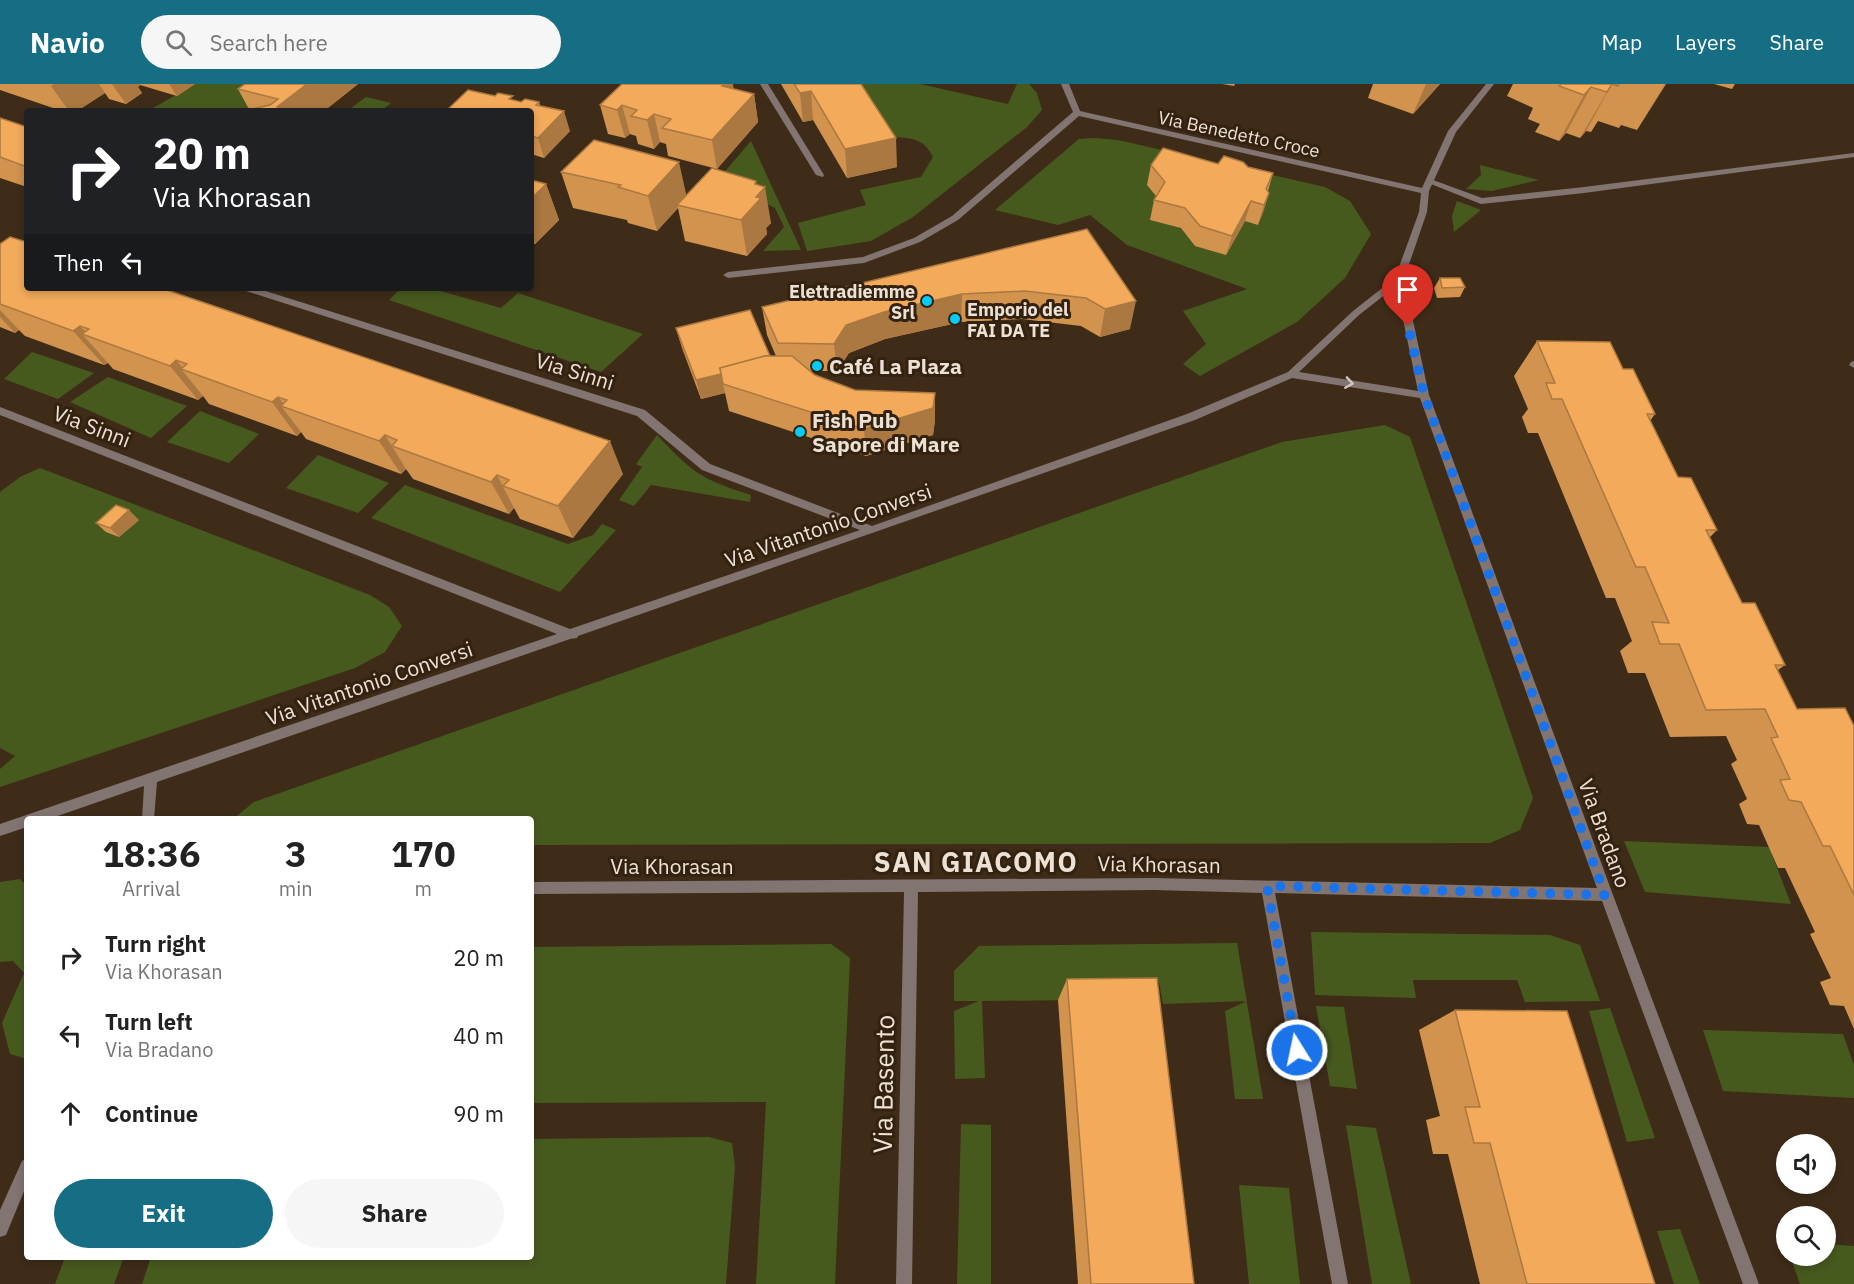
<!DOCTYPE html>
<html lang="en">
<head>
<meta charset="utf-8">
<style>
  body { margin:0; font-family:"IBM Plex Sans",sans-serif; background:#f6f6f6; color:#222; height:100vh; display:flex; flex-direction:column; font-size:22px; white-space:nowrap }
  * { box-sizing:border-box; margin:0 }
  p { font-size:20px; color:#767676 }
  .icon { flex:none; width:33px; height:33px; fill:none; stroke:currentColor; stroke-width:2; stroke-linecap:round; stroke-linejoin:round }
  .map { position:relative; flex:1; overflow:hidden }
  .side { position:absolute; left:24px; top:732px; width:510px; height:444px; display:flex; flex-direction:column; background:#fff; border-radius:6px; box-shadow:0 3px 9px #0003 }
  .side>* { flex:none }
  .banner { position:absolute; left:24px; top:24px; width:510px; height:183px; border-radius:6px; box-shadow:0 3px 9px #0003; background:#202124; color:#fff; overflow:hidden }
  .tools { position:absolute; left:1776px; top:1050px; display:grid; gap:12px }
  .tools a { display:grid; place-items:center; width:60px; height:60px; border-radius:50%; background:#fff; box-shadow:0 3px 9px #0003; font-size:30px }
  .pin { position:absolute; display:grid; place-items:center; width:51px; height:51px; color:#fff; margin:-62px -26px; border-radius:50% 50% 50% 0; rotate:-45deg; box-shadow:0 0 6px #0007 }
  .pin .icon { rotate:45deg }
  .me { position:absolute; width:66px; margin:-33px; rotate:350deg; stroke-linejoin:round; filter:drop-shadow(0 0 4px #0008) }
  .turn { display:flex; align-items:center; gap:21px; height:126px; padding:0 30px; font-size:27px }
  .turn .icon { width:78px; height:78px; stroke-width:2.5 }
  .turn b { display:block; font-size:42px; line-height:51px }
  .then { display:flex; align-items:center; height:57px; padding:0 30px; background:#0003; gap:12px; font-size:22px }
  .eta { display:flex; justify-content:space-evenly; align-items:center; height:102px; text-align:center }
  .eta b { font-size:36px; font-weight:700; line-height:42px }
  .cta { display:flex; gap:12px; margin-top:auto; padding:12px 30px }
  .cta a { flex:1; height:69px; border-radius:36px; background:#156e83; color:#fff; font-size:24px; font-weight:700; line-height:69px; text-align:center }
  .cta a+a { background:#f6f6f6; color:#222 }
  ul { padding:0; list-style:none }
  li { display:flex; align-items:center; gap:18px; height:78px; padding:0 30px }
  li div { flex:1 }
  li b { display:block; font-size:22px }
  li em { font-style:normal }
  header { display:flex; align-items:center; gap:36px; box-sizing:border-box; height:84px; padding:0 30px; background:#156e83; color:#fff }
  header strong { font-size:28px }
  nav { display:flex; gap:33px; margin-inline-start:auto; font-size:21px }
  .search { width:420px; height:54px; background:#f6f6f6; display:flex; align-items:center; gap:15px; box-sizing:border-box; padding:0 21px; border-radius:33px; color:#767676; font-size:22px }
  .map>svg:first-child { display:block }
  .green { fill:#475a1e }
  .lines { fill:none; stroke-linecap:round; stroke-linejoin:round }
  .lane { fill:#827471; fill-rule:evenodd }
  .street { fill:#827471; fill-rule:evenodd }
  .wall { fill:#d1934e }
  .shaded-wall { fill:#aa7840 }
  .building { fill:#f3ab5b; stroke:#aa7840; stroke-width:1.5 }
  .oneway { stroke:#d2c6bc }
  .route { stroke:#1a73e8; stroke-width:10; stroke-dasharray:0 18 }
  .poi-dot { fill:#05cbf9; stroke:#33220f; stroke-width:2 }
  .labels { text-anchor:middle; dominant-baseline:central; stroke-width:6; stroke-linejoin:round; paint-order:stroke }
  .far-street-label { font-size:18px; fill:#ede1d5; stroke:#33220f }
  .far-poi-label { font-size:18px; font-weight:bold; fill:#ede1d5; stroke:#33220f; text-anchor:end }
  .poi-label { font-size:21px; font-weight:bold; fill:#ede1d5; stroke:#33220f; text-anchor:start }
  .street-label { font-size:21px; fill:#ede1d5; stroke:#33220f }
  .near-street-label { font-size:26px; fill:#ede1d5; stroke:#33220f }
  .district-label { font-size:27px; font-weight:bold; letter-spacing:1.5px; fill:#ede1d5; stroke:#33220f }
</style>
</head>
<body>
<header>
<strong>Navio</strong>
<div class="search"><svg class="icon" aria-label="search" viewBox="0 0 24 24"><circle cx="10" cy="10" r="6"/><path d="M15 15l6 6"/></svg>Search here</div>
<nav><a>Map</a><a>Layers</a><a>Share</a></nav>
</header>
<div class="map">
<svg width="1854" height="1200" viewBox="0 0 1854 1200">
  <rect width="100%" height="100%" fill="#3e2c19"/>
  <g class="green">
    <polygon points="195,0 297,0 263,27 148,27"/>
    <path d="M 860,0 L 920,0 L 1008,20 L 1017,0 L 1029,0 L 1037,9 L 1042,26 L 1027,43 L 913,133 L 871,157 L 807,167 L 798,139 L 866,121 L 860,106 L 921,93 L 933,73 C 924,55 913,54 895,53 Z"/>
    <polygon points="366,13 391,19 381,27 347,27"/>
    <polygon points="1094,54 1118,56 1325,103 1350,117 1371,150 1345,194 1297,238 1200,292 1183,280 1206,260 1183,227 1247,205 1127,161 1090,131 1058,141 995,126 1079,55"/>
    <polygon points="751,57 801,166 763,167 784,143 775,124 745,109 721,92"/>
    <polygon points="1480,81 1539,96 1492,107 1466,105 1481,91"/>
    <polygon points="1457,117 1481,126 1454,148 1452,132"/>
    <polygon points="401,204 430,204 501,224 518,209 643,250 601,288 389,216"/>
    <polygon points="32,268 94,289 58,315 4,295"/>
    <polygon points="108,293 187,322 151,354 70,318"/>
    <polygon points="200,327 259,350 229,379 167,358"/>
    <polygon points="1385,341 1410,353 1533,714 1520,746 1490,759 531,761 531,735 233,735 254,718 1282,358"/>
    <path d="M 657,351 C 694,390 701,395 751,411 L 750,418 L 651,401 L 634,422 L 619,416 L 642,383 L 636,380 Z"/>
    <polygon points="318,371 389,399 358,429 286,404"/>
    <polygon points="40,384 370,511 389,523 402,542 385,568 355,584 0,703 0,685 15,672 0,664 0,408 20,393"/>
    <polygon points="405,401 568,460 593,451 602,440 616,446 560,508 371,434"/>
    <polygon points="1624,757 1769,763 1791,820 1645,808"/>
    <polygon points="20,795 27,802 27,975 10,970 2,939 24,889 13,877 0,878 0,798"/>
    <polygon points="1311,848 1550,851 1580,861 1600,917 1525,918 1517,896 1413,896 1416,914 1315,911"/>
    <polygon points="1237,859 1263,1015 1235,1015 1225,927 1247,917 1163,920 1159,898 1079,898 1077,916 982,917 985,994 955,995 954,927 979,917 954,917 954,887 979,862"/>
    <polygon points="831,860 850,874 835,1200 756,1200 766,1018 531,1019 531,863"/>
    <polygon points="1316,922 1344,923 1357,1005 1330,1002"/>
    <polygon points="1610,924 1655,1054 1627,1058 1589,927"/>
    <polygon points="1703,946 1843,950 1854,981 1854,1014 1723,1007"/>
    <polygon points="961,1040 991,1041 991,1200 957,1200"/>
    <polygon points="1346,1041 1376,1044 1411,1200 1372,1200"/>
    <polygon points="709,1053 732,1059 735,1082 726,1200 142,1200 151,1173 531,1173 531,1055"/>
    <polygon points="1239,1101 1289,1104 1300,1200 1249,1200"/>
    <polygon points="1680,1145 1700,1200 1674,1200 1657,1147"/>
    <polygon points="1826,1160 1854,1162 1854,1200 1800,1200 1790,1172 1826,1172"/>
    <polygon points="65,1173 124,1173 114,1200 55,1200"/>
  </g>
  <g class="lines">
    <polygon class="lane" points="1854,69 1854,73 1584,109 1481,120 1426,98 1433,96 1482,114 1584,103"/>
    <g class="street">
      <polygon points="760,0 768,0 824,91 823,93 816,91"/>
      <path d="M 1061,0 L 1069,0 L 1080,27 L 1422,104 L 1448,47 L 1486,0 L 1494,0 L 1456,48 L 1429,107 L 1427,128 L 1404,195 L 1429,311 L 1613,811 L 1759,1200 L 1743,1200 L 1602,817 L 1275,809 L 1348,1200 L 1332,1200 L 1262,809 L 1154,806 L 918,808 L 912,1200 L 896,1200 L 904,808 L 531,810 L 531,798 L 1154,794 L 1597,804 L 1420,314 L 1292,294 L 1195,336 L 578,552 L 577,554 L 570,555 L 157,698 L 154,735 L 142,735 L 144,702 L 49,735 L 27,735 L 27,743 L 0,752 L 0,740 L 557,550 L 0,331 L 0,323 L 570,545 L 860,446 L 702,386 L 637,332 L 243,206 L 241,204 L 256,204 L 645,326 L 710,380 L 872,442 L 1187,330 L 1288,288 L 1353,227 L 1395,194 L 1419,128 L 1421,109 L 1079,32 L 958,136 L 920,158 L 864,179 L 728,194 L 723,191 L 728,188 L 863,173 L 914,154 L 952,132 L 1073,28 ZM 1396,202 L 1418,307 L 1299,288 L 1359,231 Z"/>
      <polygon points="1854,277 1854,284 1849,281 1851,278"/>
      <polygon points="27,1074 27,1100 6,1151 0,1153 0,1126 22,1077"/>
    </g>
  </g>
  <g class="wall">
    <polygon points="0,0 195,0 177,12 140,1 138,3 142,9 126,20 109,15 105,9 77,27 62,27 0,6"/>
    <polygon points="358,0 324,27 250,27 238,5"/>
    <polygon points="781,0 861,0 897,83 847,94 813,36 803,38"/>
    <polygon points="1222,0 1235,0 1234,2"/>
    <polygon points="1373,0 1440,0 1413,30 1368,14"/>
    <polygon points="1513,0 1666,0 1637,46 1621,41 1619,44 1598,37 1591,48 1586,47 1580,54 1566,49 1559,57 1535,48 1540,40 1528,35 1533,24 1507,12"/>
    <polygon points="1714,0 1735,0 1732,5"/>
    <polygon points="734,5 754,10 758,38 717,85 668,72 666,60 660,58 654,65 638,60 636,52 630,50 625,54 608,50 600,21"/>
    <polygon points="514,16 521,18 539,18 540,22 570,47 544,74 531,70 531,27"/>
    <polygon points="0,34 27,43 27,103 0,94"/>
    <polygon points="1218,80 1248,83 1273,89 1268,107 1269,109 1258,141 1245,137 1226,171 1195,162 1181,144 1150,136 1154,116 1156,112 1147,101 1151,81"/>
    <polygon points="561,88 687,111 756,100 771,139 766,144 767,150 747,172 685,157 678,124 657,147 628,139 627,136 573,124"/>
    <polygon points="531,96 546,100 559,136 535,160 531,159"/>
    <polygon points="1087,145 1130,245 1100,253 1081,242 1022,235 961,238 885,255 849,269 837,287 810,287 815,291 855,306 935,309 935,336 933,351 866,372 729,327 725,309 701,315 682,264 676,244 770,272 776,272 767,251 762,223"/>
    <polygon points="0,160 623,390 573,454 520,435 514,424 509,430 413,395 406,385 401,390 306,355 301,348 297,352 209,320 203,312 198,316 113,285 108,279 104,281 25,252 19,246 15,249 0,243"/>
    <polygon points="1440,194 1465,203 1460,213 1437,214 1434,204"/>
    <polygon points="1537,257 1623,285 1655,330 1650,337 1678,393 1717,446 1710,453 1742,519 1785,581 1778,586 1797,625 1854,642 1854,945 1844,922 1830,921 1820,898 1831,894 1810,850 1815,848 1785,784 1778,784 1759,741 1747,740 1739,720 1747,715 1731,680 1737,676 1726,652 1670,653 1645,589 1628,589 1620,567 1632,557 1615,514 1606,514 1538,349 1528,349 1522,333 1528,325 1514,292"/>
    <polygon points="139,436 119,453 106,448 96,439"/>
    <polygon points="1067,895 1194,1200 1078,1200 1058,916"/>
    <polygon points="1455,926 1655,1200 1480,1200 1448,1070 1433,1070 1426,1036 1440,1032 1419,946"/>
  </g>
  <g class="shaded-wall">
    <polygon points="54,0 99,0 105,9 77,27 69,27 51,2"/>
    <polygon points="112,0 140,0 140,1 138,3 142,9 126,20"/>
    <polygon points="169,0 195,0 177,12"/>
    <polygon points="307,0 358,0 324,27 278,27 277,23"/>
    <polygon points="718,0 733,0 736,22"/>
    <polygon points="1426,0 1440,0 1413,30"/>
    <polygon points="1612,0 1586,47 1580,54 1607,8"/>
    <polygon points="1665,0 1666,0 1637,46"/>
    <polygon points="1591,3 1566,49 1559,57 1584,11"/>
    <polygon points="811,7 813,36 803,38 800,9"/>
    <polygon points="754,10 758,38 717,85 712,56"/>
    <polygon points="622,21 630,50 625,54 617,26"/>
    <polygon points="564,27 570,47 544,74 538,54"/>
    <polygon points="654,30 660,58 654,65 647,36"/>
    <polygon points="896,54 897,83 847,94 845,65"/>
    <polygon points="679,78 687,114 677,121 678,124 657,147 648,112"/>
    <polygon points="756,97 758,111 765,103 771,139 766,144 767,150 747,172 741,136"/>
    <polygon points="546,100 559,136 535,160 531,151 531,115"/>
    <polygon points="1269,109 1263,129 1258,141 1264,121"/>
    <polygon points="1251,117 1245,137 1226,171 1232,152"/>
    <polygon points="962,210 961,238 885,255 849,269 837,287 834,260 846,241 884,228"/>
    <polygon points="1136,217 1130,245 1100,253 1105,225"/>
    <polygon points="0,226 19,246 15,249 0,233"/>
    <polygon points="80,242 89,252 82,250 108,279 104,281 73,247"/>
    <polygon points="176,276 185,287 181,285 203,312 198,316 170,282"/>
    <polygon points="772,277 723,300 725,309 701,315 696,296"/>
    <polygon points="935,309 935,336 933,351 866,372 864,345"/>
    <polygon points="278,313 286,323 281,322 301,348 297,352 272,318"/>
    <polygon points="385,351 406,385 401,390 379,357"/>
    <polygon points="610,357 623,390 573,454 558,422"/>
    <polygon points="497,391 514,424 509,430 491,398"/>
    <polygon points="129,426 139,436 119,453 110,444"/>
  </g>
  <g class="building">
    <polygon points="245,0 307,0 277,23 278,27 252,27 252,25 270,21 278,15 238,5"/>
    <polygon points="622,0 725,0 722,2 754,10 712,56 662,44 671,35 654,30 647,36 631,32 637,26 622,21 617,26 600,21"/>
    <polygon points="794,0 861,0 896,54 845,65 811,7 800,9"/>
    <polygon points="1561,0 1619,0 1618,2 1612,0 1607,8 1591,3 1584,11 1559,2"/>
    <polygon points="468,6 495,12 498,9 513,12 509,15 521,18 525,15 539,18 536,21 564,27 538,54 531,52 531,27 446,27"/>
    <polygon points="0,34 27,43 27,83 0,73"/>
    <polygon points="594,56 679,78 648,112 618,103 621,101 561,88"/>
    <polygon points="1163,64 1218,80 1224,72 1243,78 1248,83 1273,89 1266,105 1269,109 1264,121 1251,117 1232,152 1200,142 1185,124 1154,116 1165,98 1151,81"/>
    <polygon points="712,84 756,97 755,100 765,103 756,113 761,114 741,136 677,121"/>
    <polygon points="531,96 546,100 531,115"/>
    <polygon points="1087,145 1136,217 1105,225 1086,214 1025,207 962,210 884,228 846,241 834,260 778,259 762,223"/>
    <polygon points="10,153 27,158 27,204 161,204 610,357 558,422 503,402 509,396 497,391 491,398 392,362 397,356 385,351 379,357 281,322 287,316 278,313 272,318 181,285 187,280 176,276 170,282 82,250 89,245 80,242 73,247 0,220 0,160"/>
    <polygon points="1440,194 1460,194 1465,203 1442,204"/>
    <polygon points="750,226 770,272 765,272 720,284 721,290 696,296 676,244"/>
    <polygon points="1537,257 1610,258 1623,285 1633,285 1655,330 1647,330 1678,393 1691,394 1717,446 1706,446 1742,519 1755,519 1785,581 1775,581 1797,625 1845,624 1854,642 1854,811 1830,762 1823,762 1801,718 1789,716 1780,696 1790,695 1771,654 1778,653 1765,625 1706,626 1679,560 1660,560 1652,538 1669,539 1645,483 1636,483 1562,315 1552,315 1546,299 1555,299"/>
    <polygon points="765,272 792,272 815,291 855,306 935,309 933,324 864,345 723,300 720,284"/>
    <polygon points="116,421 129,426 110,444 96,439"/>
    <polygon points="1157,894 1194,1200 1091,1200 1067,895"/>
    <polygon points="1455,926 1567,927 1655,1200 1527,1200 1490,1059 1474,1059 1465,1023 1480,1023"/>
  </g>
  <defs><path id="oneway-chevron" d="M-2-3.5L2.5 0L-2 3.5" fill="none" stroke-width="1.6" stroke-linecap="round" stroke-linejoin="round" transform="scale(1.5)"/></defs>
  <use class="oneway" href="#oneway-chevron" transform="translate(1349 299) rotate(9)"/>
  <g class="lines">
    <polyline class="route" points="1297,966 1267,802 1605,811 1424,311 1408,242"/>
  </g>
  <g class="poi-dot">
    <circle cx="927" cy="217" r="6"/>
    <circle cx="955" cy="235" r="6"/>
    <circle cx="817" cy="282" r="6"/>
    <circle cx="800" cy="348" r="6"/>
  </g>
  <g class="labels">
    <g class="far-street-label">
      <text transform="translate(1239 50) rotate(12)">Via Benedetto Croce</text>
    </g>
    <g class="far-poi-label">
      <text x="915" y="207">Elettradiemme<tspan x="915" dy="21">Srl</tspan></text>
      <text x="967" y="225" text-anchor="start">Emporio del<tspan x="967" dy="21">FAI DA TE</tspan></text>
    </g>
    <g class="poi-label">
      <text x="829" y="282">Café La Plaza</text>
      <text x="812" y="336">Fish Pub<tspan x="812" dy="24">Sapore di Mare</tspan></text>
    </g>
    <g class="street-label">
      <text transform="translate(575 287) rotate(17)">Via Sinni</text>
      <text transform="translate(92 342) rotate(21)">Via Sinni</text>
      <text transform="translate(828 441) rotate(-19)">Via Vitantonio Conversi</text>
      <text transform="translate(369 599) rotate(-19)">Via Vitantonio Conversi</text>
      <text transform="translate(1605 749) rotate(70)">Via Bradano</text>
      <text transform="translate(1159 780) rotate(1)">Via Khorasan</text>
      <text x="672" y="782">Via Khorasan</text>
    </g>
    <g class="near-street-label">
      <text transform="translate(883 1000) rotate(-89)">Via Basento</text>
    </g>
    <g class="district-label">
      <text x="976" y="777">SAN GIACOMO</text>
    </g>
  </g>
</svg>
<div class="tools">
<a><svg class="icon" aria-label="sound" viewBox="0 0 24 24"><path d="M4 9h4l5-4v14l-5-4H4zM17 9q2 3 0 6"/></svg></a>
<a><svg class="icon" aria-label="search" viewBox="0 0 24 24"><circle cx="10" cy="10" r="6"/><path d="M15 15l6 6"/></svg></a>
</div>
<div class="pin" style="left:1408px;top:242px;background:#d93025"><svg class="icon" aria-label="arrive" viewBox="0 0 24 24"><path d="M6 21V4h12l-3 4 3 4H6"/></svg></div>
<svg class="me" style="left:1297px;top:966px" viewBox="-20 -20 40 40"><circle r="17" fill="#1a73e8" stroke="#fff" stroke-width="3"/><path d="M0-11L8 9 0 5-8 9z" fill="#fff"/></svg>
<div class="banner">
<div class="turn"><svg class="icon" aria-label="right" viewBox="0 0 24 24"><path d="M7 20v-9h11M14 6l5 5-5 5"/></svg><div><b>20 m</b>Via Khorasan</div></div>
<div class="then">Then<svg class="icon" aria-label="left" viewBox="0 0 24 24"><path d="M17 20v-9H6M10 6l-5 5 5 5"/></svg></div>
</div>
<section class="side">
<div class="eta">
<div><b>18:36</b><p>Arrival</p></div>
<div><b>3</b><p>min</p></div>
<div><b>170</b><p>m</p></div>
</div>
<ul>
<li><svg class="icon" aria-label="right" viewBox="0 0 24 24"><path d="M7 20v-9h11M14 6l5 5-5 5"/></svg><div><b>Turn right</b><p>Via Khorasan</p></div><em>20 m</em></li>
<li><svg class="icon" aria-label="left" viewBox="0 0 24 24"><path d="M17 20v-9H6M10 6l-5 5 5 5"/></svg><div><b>Turn left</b><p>Via Bradano</p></div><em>40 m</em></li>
<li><svg class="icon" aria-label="ahead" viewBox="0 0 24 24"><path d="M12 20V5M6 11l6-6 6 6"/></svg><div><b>Continue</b></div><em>90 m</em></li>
</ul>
<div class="cta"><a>Exit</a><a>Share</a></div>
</section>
</div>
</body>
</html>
